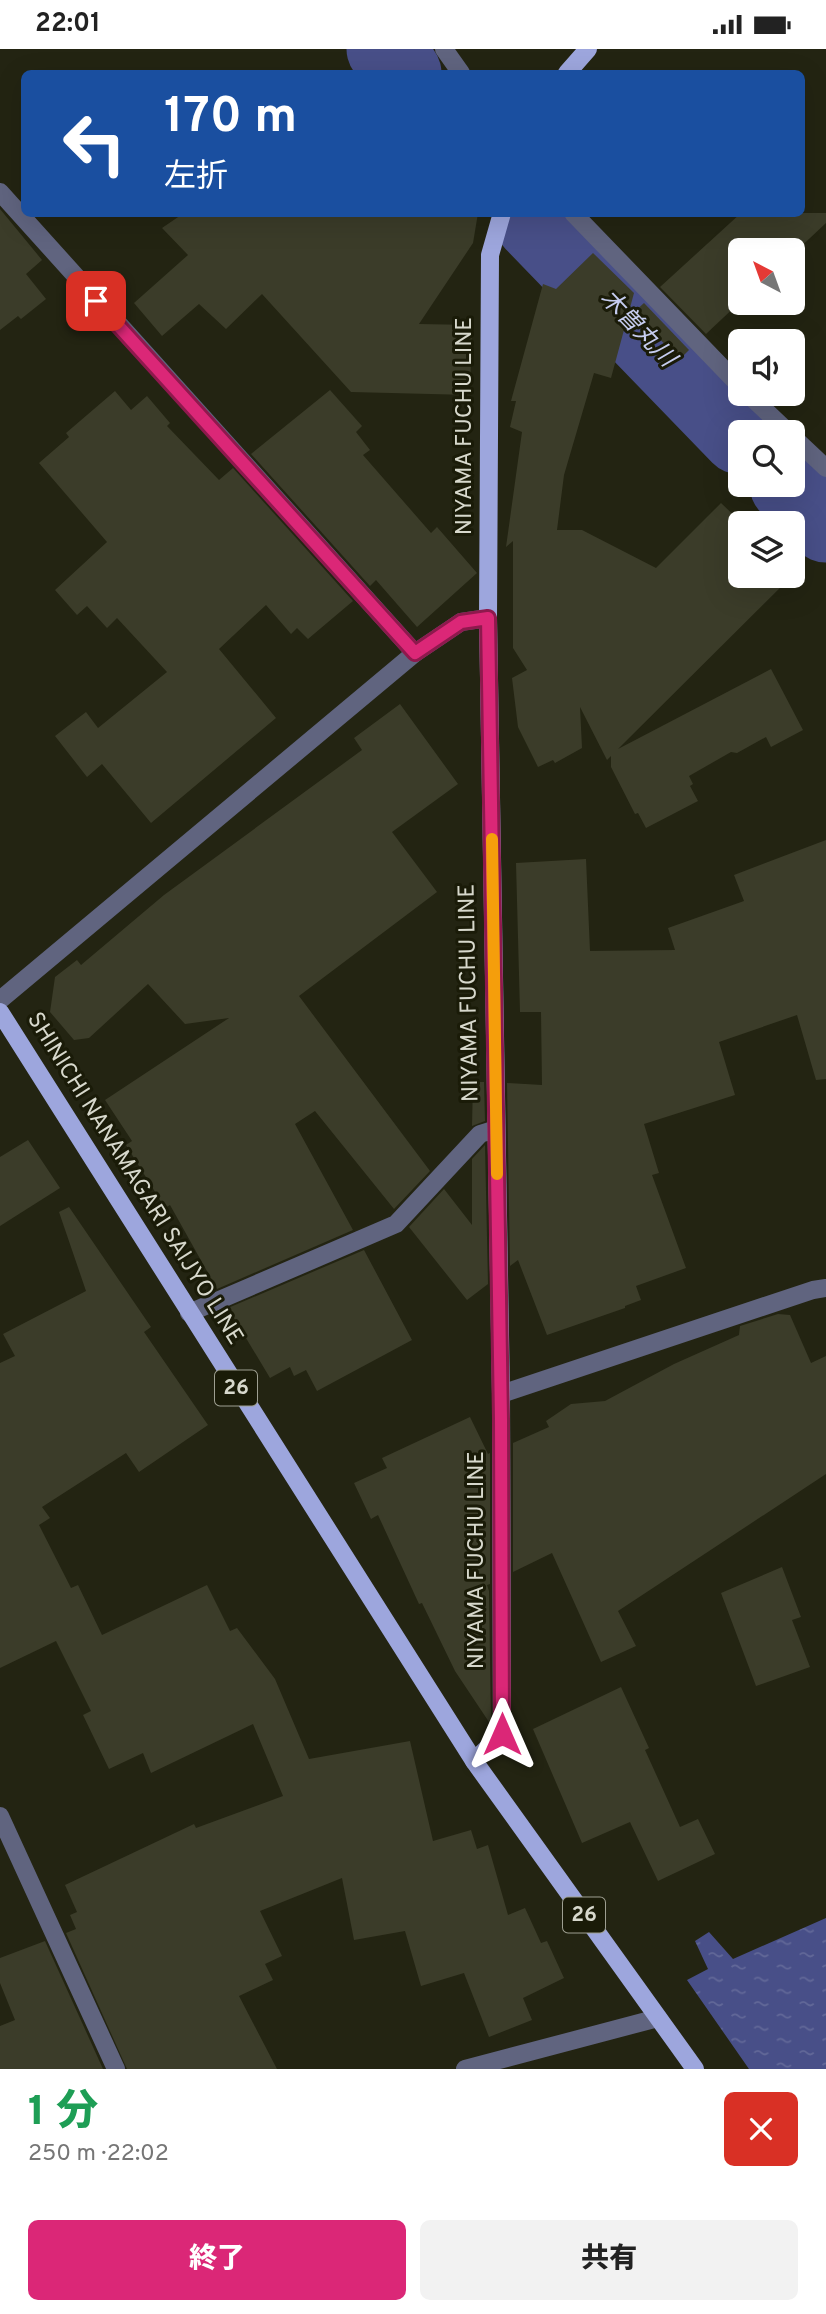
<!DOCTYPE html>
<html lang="ja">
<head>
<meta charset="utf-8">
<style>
  body { margin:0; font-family:Overpass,"Noto Sans JP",sans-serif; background:#f2f2f2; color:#222; height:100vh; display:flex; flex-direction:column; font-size:26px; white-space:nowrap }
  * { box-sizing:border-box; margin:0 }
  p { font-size:23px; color:#767676 }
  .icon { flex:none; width:38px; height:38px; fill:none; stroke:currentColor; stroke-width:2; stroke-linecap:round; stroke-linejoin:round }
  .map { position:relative; height:2020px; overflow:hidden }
  .panel { display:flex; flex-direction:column; background:#fff; flex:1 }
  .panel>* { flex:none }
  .hud { position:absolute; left:21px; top:21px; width:784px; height:147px; border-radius:10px; box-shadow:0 7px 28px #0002; background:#1a4fa0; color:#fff; overflow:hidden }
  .needle { width:46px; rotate:319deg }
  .buttons { position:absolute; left:728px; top:189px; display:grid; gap:14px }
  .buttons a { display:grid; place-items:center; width:77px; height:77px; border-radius:10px; background:#fff; box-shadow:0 7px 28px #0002; font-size:35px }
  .pin { position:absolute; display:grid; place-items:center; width:60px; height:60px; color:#fff; margin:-30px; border-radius:14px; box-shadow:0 4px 10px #0006 }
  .me { position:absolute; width:77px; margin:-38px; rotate:0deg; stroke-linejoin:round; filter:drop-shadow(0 0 5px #0008) }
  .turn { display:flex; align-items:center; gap:24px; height:147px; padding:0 28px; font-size:32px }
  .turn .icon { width:91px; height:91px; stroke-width:2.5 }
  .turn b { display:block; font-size:49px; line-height:60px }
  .round { display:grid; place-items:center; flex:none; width:74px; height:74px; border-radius:10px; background:#f2f2f2 }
  .summary { display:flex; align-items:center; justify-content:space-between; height:119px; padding:0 28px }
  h1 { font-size:42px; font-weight:800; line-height:52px; color:#1e9e55 }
  .cta { display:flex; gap:14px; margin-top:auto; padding:14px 28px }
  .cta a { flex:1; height:80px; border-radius:10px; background:#db2777; color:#fff; font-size:28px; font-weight:800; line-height:80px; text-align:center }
  .cta a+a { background:#f2f2f2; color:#222 }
  .status { display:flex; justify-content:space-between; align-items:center; height:49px; padding:0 35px; background:#fff; direction:ltr }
  .status svg { height:19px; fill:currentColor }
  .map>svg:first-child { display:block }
  .water { fill:url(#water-ripples) }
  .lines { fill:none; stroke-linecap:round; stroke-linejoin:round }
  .river { stroke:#484f88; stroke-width:77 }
  .building { fill:#3b3c29 }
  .minor { stroke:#60647f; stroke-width:18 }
  .major { stroke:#9da6dd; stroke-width:18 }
  .route-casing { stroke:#8e194d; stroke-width:18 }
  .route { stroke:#db2777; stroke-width:12 }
  .slow { stroke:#f59e0b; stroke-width:12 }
  .labels { text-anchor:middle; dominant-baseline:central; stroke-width:6; stroke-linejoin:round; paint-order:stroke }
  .shield { fill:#1a1b08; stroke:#9e9f91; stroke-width:2 }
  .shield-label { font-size:21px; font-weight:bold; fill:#d7d8cc }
  .street-label { font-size:23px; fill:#d7d8cc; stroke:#1a1b08 }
  .water-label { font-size:24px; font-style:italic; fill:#c6cdf0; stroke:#1a1b08 }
</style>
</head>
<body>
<div class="status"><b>22:01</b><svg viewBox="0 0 49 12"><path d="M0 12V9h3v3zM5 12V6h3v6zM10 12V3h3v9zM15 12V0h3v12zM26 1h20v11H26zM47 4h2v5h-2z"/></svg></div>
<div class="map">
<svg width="826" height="2020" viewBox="0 0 826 2020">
  <defs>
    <pattern id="water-ripples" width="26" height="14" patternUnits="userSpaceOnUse" patternTransform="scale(1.75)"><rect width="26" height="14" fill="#484f88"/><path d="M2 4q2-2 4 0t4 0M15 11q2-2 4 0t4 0" fill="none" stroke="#626898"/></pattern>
  </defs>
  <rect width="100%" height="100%" fill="#232412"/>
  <polygon class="water" points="826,1869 826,2020 749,2020 687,1931 708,1920 695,1892 709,1883 733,1910"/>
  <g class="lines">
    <g class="river">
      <polyline points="385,0 403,24"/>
      <polyline points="533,173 740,387"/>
      <polyline points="788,436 826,475"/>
    </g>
  </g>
  <g class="building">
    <polygon points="0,160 42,211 26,225 46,250 21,270 18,267 0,281"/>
    <polygon points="184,164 478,164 473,194 419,275 472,276 470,346 351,343 262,245 226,280 199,255 162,287 134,254 188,206 162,179"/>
    <polygon points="741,164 826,164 826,174 793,205 793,201 740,201 740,253 706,285 660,238"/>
    <polygon points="593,204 634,244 611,329 594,324 564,426 557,481 582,481 656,519 721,454 742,474 740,527 792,527 618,700 771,620 803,681 771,698 766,688 737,704 731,703 689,727 693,735 690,737 698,752 646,779 638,764 635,765 611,718 611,707 607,711 580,658 582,699 555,714 553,711 538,718 518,678 512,629 527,621 513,599 513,492 506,498 522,383 510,378 516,352 511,352 543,235 556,240"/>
    <polygon points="644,254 689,301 680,310 633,264"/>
    <polygon points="330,341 362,377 356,383 370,401 363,406 431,484 437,478 477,524 417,578 376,531 370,537 251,405"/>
    <polygon points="115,342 131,361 147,347 170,374 167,377 219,431 233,419 353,552 308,590 297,579 291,585 266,556 219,600 276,669 151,774 102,715 87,728 55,687 86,663 98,679 167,623 117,569 107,579 87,557 77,566 55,541 107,493 39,414 69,388 66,384"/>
    <polygon points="400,655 458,735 392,783 437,843 299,947 430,1122 394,1160 315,1062 295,1075 353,1181 217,1240 170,1156 165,1159 126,1096 132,1092 105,1051 229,969 185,975 148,935 89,989 74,991 50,963 55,928 77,911 81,916 164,846 362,701 354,689"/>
    <polygon points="826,791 826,1030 816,1031 797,966 719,993 735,1046 644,1075 659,1124 652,1126 686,1219 636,1237 641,1251 625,1257 625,1259 547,1286 518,1211 510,1217 507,1034 542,1036 541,963 520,963 516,814 586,810 590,902 675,901 668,879 744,852 734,826"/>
    <polygon points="473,1033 484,1033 485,1072 472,1077"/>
    <polygon points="28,1091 60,1139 0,1177 0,1108"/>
    <polygon points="485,1096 488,1235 467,1251 409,1178 444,1140 472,1176 472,1110"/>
    <polygon points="69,1158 151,1278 144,1283 208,1376 139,1423 126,1404 42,1458 50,1469 39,1476 71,1539 78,1536 102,1586 207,1536 230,1582 237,1579 275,1630 309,1710 410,1692 433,1792 471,1781 477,1800 488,1796 508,1866 525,1859 541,1894 547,1892 564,1929 523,1949 532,1971 489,1988 464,1924 421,1937 405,1882 354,1891 342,1829 260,1862 282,1907 265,1915 273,1931 239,1947 277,2020 127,2020 66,1884 76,1880 70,1866 77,1863 65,1836 194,1775 196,1779 283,1747 253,1675 151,1724 143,1704 109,1720 83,1666 91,1662 56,1592 0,1619 0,1314 15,1307 3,1285 86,1242 59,1163"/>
    <polygon points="364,1201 412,1291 317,1342 306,1321 294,1327 290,1318 270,1329 228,1259"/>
    <polygon points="778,1265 790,1266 811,1314 826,1307 826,1425 618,1562 636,1597 601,1613 552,1504 513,1523 513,1394 549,1378 546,1372 571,1355 605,1352 674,1315 739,1286 740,1277"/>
    <polygon points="470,1368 488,1405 490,1404 490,1535 487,1536 489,1542 491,1676 455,1622 422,1554 419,1555 378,1466 371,1470 354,1434 387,1419 382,1409"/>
    <polygon points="782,1518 801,1568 792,1571 810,1618 756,1637 721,1544"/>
    <polygon points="621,1638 649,1699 645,1701 680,1778 698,1770 715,1805 658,1832 630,1773 582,1794 533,1680"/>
    <polygon points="45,1892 103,2020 0,2020 0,1977 15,1971 0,1934 0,1909"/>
  </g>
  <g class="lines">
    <g class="minor">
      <polyline points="444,0 461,24"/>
      <polyline points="0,143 415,604"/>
      <polyline points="573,164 740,337"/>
      <polyline points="748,345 788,383"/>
      <polyline points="793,388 826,419"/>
      <polyline points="0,951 415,604 461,573 488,569"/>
      <polyline points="189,1264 396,1175 480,1085 496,1080"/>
      <polyline points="501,1345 813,1241 826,1239"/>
      <polyline points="0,1767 116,2020"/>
      <polyline points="465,2020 658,1969"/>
    </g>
    <g class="major">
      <polyline points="567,24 588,0"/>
      <polyline points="0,963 474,1712 695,2020"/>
      <polyline points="474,1712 502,1685 501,1345 488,569 490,206 502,164"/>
    </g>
  </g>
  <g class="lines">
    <defs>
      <polyline id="route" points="96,252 415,604 461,573 488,569 501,1370 502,1685"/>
    </defs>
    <use href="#route" class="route-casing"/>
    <use href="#route" class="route"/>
    <polyline class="slow" points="492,790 497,1125"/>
  </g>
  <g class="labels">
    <g class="shield">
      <rect x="215" y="1321.5" width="42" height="35" rx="5"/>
      <rect x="563" y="1848.5" width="42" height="35" rx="5"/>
    </g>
    <g class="shield-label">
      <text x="236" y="1339">26</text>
      <text x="584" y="1866">26</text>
    </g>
    <g class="street-label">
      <text transform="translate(465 377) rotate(-90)">NIYAMA FUCHU LINE</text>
      <text transform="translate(470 944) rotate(-91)">NIYAMA FUCHU LINE</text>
      <text transform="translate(134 1130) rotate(58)">SHINICHI NANAMAGARI SAIJYO LINE</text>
      <text transform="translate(477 1511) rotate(-90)">NIYAMA FUCHU LINE</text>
    </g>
    <g class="water-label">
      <text transform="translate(637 280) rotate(46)">木曽丸川</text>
    </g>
  </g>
</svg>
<div class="buttons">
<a><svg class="needle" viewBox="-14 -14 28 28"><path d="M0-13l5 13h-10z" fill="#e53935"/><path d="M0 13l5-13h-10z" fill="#767676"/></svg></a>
<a><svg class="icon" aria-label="sound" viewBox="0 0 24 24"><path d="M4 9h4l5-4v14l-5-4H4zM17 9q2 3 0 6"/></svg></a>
<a><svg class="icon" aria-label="search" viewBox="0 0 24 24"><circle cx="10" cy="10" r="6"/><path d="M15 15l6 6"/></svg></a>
<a><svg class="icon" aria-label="layers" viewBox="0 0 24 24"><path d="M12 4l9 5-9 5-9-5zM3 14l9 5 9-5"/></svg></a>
</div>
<div class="pin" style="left:96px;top:252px;background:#d93025"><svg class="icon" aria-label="arrive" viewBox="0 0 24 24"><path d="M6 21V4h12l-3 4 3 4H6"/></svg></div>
<svg class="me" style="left:502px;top:1685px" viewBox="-20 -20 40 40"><path d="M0-17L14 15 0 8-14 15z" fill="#db2777" stroke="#fff" stroke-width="4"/></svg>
<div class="hud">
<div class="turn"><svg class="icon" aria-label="left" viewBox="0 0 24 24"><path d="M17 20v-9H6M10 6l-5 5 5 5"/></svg><div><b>170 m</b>左折</div></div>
</div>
</div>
<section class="panel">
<div class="summary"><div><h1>1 分</h1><p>250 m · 22:02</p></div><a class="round" style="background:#d93025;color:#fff"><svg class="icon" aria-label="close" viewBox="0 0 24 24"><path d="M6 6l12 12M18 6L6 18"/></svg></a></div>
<div class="cta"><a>終了</a><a>共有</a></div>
</section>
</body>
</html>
